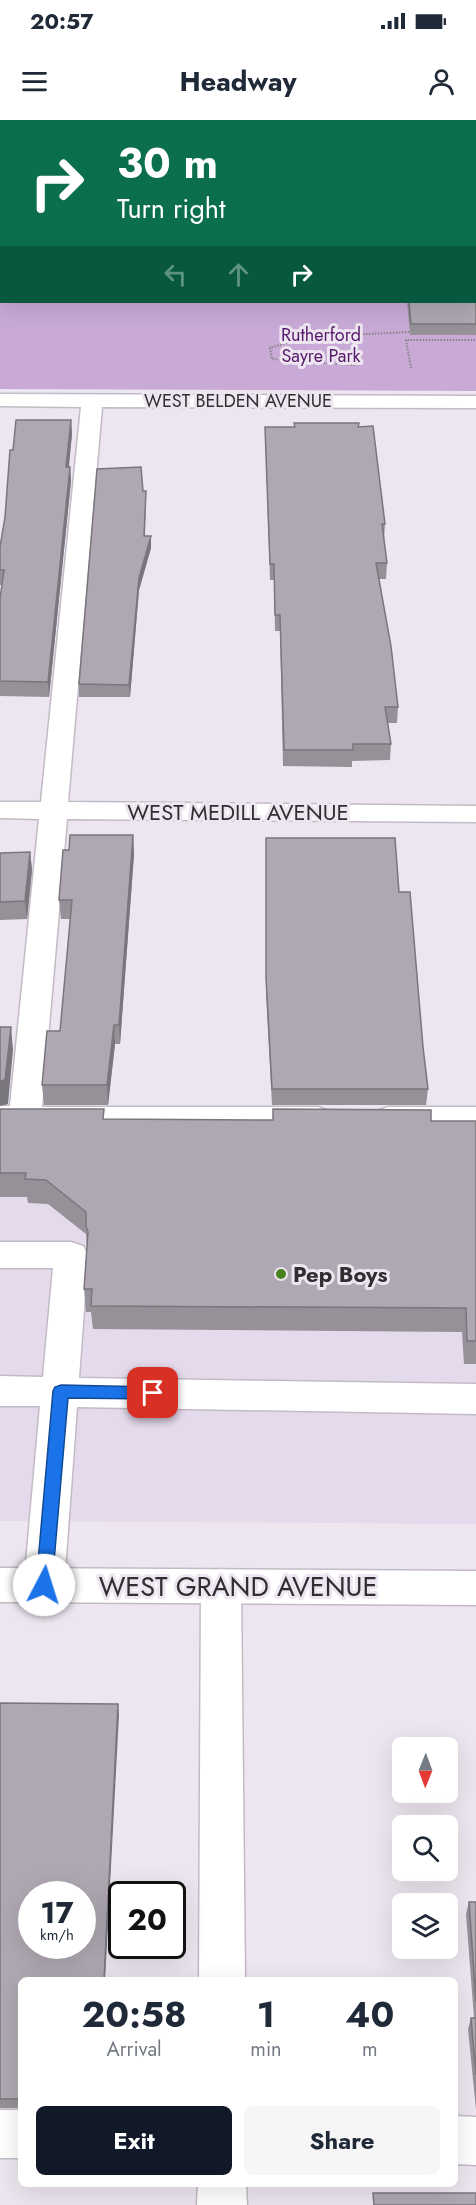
<!DOCTYPE html>
<html lang="en">
<head>
<meta charset="utf-8">
<style>
  body { margin:0; font-family:Jost,sans-serif; background:#f6f6f7; color:#1f2937; height:100vh; display:flex; flex-direction:column; font-size:22px; white-space:nowrap }
  * { box-sizing:border-box; margin:0 }
  p { font-size:20px; color:#747a83 }
  .icon { flex:none; width:33px; height:33px; fill:none; stroke:currentColor; stroke-width:2; stroke-linecap:round; stroke-linejoin:round }
  .map { position:relative; flex:1; overflow:hidden }
  .side { position:absolute; left:18px; top:1857px; width:440px; height:210px; display:flex; flex-direction:column; background:#fff; border-radius:9px; box-shadow:0 6px 24px #0002 }
  .side>* { flex:none }
  .hud { position:absolute; left:0px; top:0px; width:477px; height:183px; box-shadow:0 6px 24px #0002; background:#0b6e4f; color:#fff; overflow:hidden }
  .needle { width:39px; rotate:181deg }
  .controls { position:absolute; left:392px; top:1617px; display:grid; gap:12px }
  .controls a { display:grid; place-items:center; width:66px; height:66px; border-radius:9px; background:#fff; box-shadow:0 6px 24px #0002; font-size:30px }
  .speed { position:absolute; left:18px; top:1761px; display:flex; gap:12px; font-size:30px; font-weight:700; text-align:center }
  .speed>* { display:grid; place-content:center; width:78px; height:78px; border-radius:50%; background:#fff; box-shadow:0 6px 24px #0002; line-height:1 }
  .speed small { font-size:15px; font-weight:400 }
  .speed .limit { border:3px solid #111; border-radius:9px; background:#fff; color:#111 }
  .pin { position:absolute; display:grid; place-items:center; width:51px; height:51px; color:#fff; margin:-26px; border-radius:12px; box-shadow:0 3px 9px #0006 }
  .me { position:absolute; width:66px; margin:-33px; rotate:5deg; stroke-linejoin:round; filter:drop-shadow(0 0 4px #0008) }
  .turn { display:flex; align-items:center; gap:21px; height:126px; padding:0 18px; font-size:27px }
  .turn .icon { width:78px; height:78px; stroke-width:2.5 }
  .turn b { display:block; font-size:42px; line-height:51px }
  .lanes { display:flex; align-items:center; height:57px; padding:0 18px; background:#0003; justify-content:center; gap:30px; direction:ltr }
  .lanes .off { opacity:.35 }
  .eta { display:flex; justify-content:space-evenly; align-items:center; height:102px; text-align:center }
  .eta b { font-size:36px; font-weight:700; line-height:42px }
  .cta { display:flex; gap:12px; margin-top:auto; padding:12px 18px }
  .cta a { flex:1; height:69px; border-radius:9px; background:#111827; color:#fff; font-size:24px; font-weight:700; line-height:69px; text-align:center }
  .cta a+a { background:#f6f6f7; color:#1f2937 }
  .status { display:flex; justify-content:space-between; align-items:center; height:42px; padding:0 30px; background:#fff; direction:ltr }
  .status svg { height:16px; fill:currentColor }
  header { display:flex; justify-content:space-between; align-items:center; height:78px; padding:0 18px; background:#fff; font-size:27px; font-weight:700 }
  .map>svg:first-child { display:block }
  .built { fill:#e5daeb }
  .green { fill:#c9aad7 }
  .lines { fill:none; stroke-linecap:round; stroke-linejoin:round }
  .minor-casing { stroke:#c2bbc5; stroke-width:3 }
  .major-casing { stroke:#c2bbc5; stroke-width:3 }
  .path { stroke:#878289; stroke-width:2; stroke-dasharray:1.5 1.5; stroke-linecap:butt }
  .minor { fill:#fff; fill-rule:evenodd }
  .major { fill:#fff; fill-rule:evenodd }
  .rail-casing { stroke:#585459; stroke-width:4 }
  .rail { stroke:#ede6f0; stroke-width:2; stroke-dasharray:8; stroke-linecap:butt }
  .wall { fill:#969099 }
  .shaded-wall { fill:#7a767d }
  .building { fill:#afa8b2; stroke:#7a767d; stroke-width:1.5; fill-rule:evenodd }
  .route { fill:#1a73e8; stroke:#114b97; stroke-width:1.5 }
  .poi-dot { fill:#47821e; stroke:#ede6f0; stroke-width:2 }
  .labels { text-anchor:middle; dominant-baseline:central; stroke-width:6; stroke-linejoin:round; paint-order:stroke }
  .far-park-label { font-size:18px; fill:#56186c; stroke:#ede6f0 }
  .far-street-label { font-size:18px; fill:#312e32; stroke:#ede6f0 }
  .street-label { font-size:22px; fill:#312e32; stroke:#ede6f0 }
  .poi-label { font-size:22px; font-weight:bold; fill:#312e32; stroke:#ede6f0; text-anchor:start }
  .near-street-label { font-size:27px; fill:#312e32; stroke:#ede6f0 }
</style>
</head>
<body>
<div class="status"><b>20:57</b><svg viewBox="0 0 49 12"><path d="M0 12V9h3v3zM5 12V6h3v6zM10 12V3h3v9zM15 12V0h3v12zM26 1h20v11H26zM47 4h2v5h-2z"/></svg></div>
<header><svg class="icon" aria-label="menu" viewBox="0 0 24 24"><path d="M4 6h16M4 12h16M4 18h16"/></svg>Headway<svg class="icon" aria-label="person" viewBox="0 0 24 24"><circle cx="12" cy="8" r="4"/><path d="M4 21q1-7 8-7t8 7"/></svg></header>
<div class="map">
<svg width="476" height="2085" viewBox="0 0 476 2085">
  <rect width="100%" height="100%" fill="#ede6f0"/>
  <polygon class="built" points="0,995 476,998 476,1404 0,1401"/>
  <polygon class="green" points="0,0 13,1 2,2 2,182 476,182 476,93 476,271 0,269"/>
  <g class="lines">
    <defs>
      <g id="minor">
        <polygon points="0,274 476,276 476,288 102,287 68,682 476,686 476,702 67,699 42,987 318,987 329,991 334,999 329,1007 318,1011 0,1010 0,986 10,986 39,699 0,698 0,682 41,682 81,287 0,286"/>
        <polygon points="388,987 476,987 476,1011 388,1011 377,1007 372,999 377,991"/>
        <polygon points="0,1122 71,1122 83,1126 88,1135 79,1258 476,1264 476,1294 77,1287 64,1465 58,1477 44,1482 30,1477 24,1465 40,1286 0,1286 0,1256 43,1257 53,1148 0,1148"/>
        <polygon points="221,1449 235,1454 241,1466 245,1860 199,1860 201,1466 207,1454"/>
        <rect x="0" y="1990" width="21" height="48"/>
        <polygon points="454,1996 476,1997 476,2045 454,2044"/>
        <polygon points="198,2064 246,2064 247,2085 197,2085"/>
      </g>
      <polygon id="major" points="0,1448 476,1451 476,1485 0,1482"/>
    </defs>
    <use href="#minor" class="minor-casing"/>
    <use href="#major" class="major-casing"/>
    <g class="path">
      <polyline points="453,0 462,2"/>
      <polyline points="355,245 272,239 270,228 304,217 410,212"/>
      <polyline points="411,248 406,220 476,220"/>
    </g>
    <use href="#minor" class="minor"/>
    <use href="#major" class="major"/>
    <defs>
      <g id="rail">
        <polyline points="69,0 77,2"/>
        <polyline points="96,0 103,2"/>
        <polyline points="156,0 163,2"/>
      </g>
    </defs>
    <use href="#rail" class="rail-casing"/>
    <use href="#rail" class="rail"/>
  </g>
  <g class="wall">
    <polygon points="476,150 476,215 410,215 407,182 476,182"/>
    <polygon points="71,300 72,314 69,347 70,347 71,361 49,577 0,576 0,479 2,465 0,465 0,427 5,397 13,330"/>
    <polygon points="294,303 358,307 385,404 384,420 387,443 386,459 379,459 398,587 397,603 388,603 391,624 390,640 352,641 352,647 283,646 280,511 275,511 274,460 270,460 265,307 294,307"/>
    <polygon points="143,371 146,371 145,416 151,428 139,470 130,577 79,577 79,564"/>
    <polygon points="133,715 134,734 120,924 115,924 108,985 44,985 42,965 60,911 70,799 61,799 59,780 69,730"/>
    <polygon points="266,718 399,772 423,927 428,969 426,985 272,985 266,873"/>
    <polygon points="30,732 32,750 27,799 0,800 0,733"/>
    <polygon points="0,989 105,999 273,1000 273,989 431,1001 476,1001 476,1244 464,1244 462,1212 93,1209 91,1192 86,1192 84,1169 87,1126 86,1114 48,1084 28,1083 27,1077 0,1077"/>
    <polygon points="0,1583 119,1595 21,1860 21,1988 0,1988"/>
    <polygon points="469,1782 476,1782 476,1990 468,1909 471,1898 474,1898 466,1794"/>
  </g>
  <g class="shaded-wall">
    <polygon points="71,300 72,314 67,361 66,347"/>
    <polygon points="70,347 71,361 49,577 48,562"/>
    <polygon points="151,416 151,428 139,470 130,577 129,565 139,458"/>
    <polygon points="133,715 134,734 120,924 119,905"/>
    <polygon points="30,732 32,750 27,799 25,781"/>
    <polygon points="114,905 115,924 108,985 107,965"/>
    <polygon points="11,907 13,930 8,984 0,986 0,961"/>
    <polygon points="118,1584 119,1595 105,1860 104,1860"/>
  </g>
  <g class="building">
    <polygon points="476,148 476,204 411,204 409,182 476,182"/>
    <polygon points="16,300 71,300 66,347 70,347 48,562 0,561 0,479 4,450 0,450 0,427 5,397 10,330 13,330"/>
    <polygon points="294,303 359,303 358,307 373,306 385,404 382,404 387,443 376,443 391,526 398,587 385,587 391,624 353,624 353,630 284,630 280,495 275,495 274,444 270,444 265,307 295,307"/>
    <polygon points="141,347 143,371 146,371 144,416 151,416 139,458 129,565 79,564 97,349"/>
    <polygon points="70,715 133,715 119,905 114,905 107,965 42,965 47,911 60,911 72,780 59,780 63,730 69,730"/>
    <polygon points="266,718 395,718 399,772 410,772 423,927 428,969 272,969 266,857"/>
    <polygon points="30,732 25,781 0,782 0,733"/>
    <polygon points="0,907 11,907 5,960 0,961"/>
    <polygon points="0,989 104,989 103,999 273,1000 273,989 431,990 431,1001 476,1001 476,1221 467,1221 466,1188 91,1186 92,1169 84,1169 88,1112 86,1106 86,1092 46,1060 25,1059 26,1053 0,1053"/>
    <path d="M 0,1583 L 118,1584 L 104,1860 L 21,1860 L 21,1983 L 19,1979 L 0,1979 ZM 32,1774 L 82,1774 L 82,1826 L 32,1826 Z"/>
    <polygon points="469,1782 476,1782 476,1882"/>
    <polygon points="471,1898 476,1898 476,1955"/>
    <polygon points="373,2073 476,2073 476,2085 374,2085"/>
  </g>
  <polygon class="route" points="61,1265 153,1267 158,1269 161,1273 158,1277 153,1279 68,1278 52,1465 50,1470 44,1472 38,1470 36,1465 53,1271 55,1267"/>
  <circle class="poi-dot" cx="281" cy="1154" r="6"/>
  <g class="labels">
    <g class="far-park-label">
      <text x="321" y="215">Rutherford<tspan x="321" dy="21">Sayre Park</tspan></text>
    </g>
    <g class="far-street-label">
      <text x="238" y="281">WEST BELDEN AVENUE</text>
    </g>
    <g class="street-label">
      <text x="238" y="692">WEST MEDILL AVENUE</text>
    </g>
    <g class="poi-label">
      <text x="293" y="1154">Pep Boys</text>
    </g>
    <g class="near-street-label">
      <text x="238" y="1466">WEST GRAND AVENUE</text>
    </g>
  </g>
</svg>
<div class="controls">
<a><svg class="needle" viewBox="-14 -14 28 28"><path d="M0-13l5 13h-10z" fill="#e53935"/><path d="M0 13l5-13h-10z" fill="#747a83"/></svg></a>
<a><svg class="icon" aria-label="search" viewBox="0 0 24 24"><circle cx="10" cy="10" r="6"/><path d="M15 15l6 6"/></svg></a>
<a><svg class="icon" aria-label="layers" viewBox="0 0 24 24"><path d="M12 4l9 5-9 5-9-5zM3 14l9 5 9-5"/></svg></a>
</div>
<div class="speed"><div>17<small>km/h</small></div><div class="limit">20</div></div>
<div class="pin" style="left:153px;top:1273px;background:#d93025"><svg class="icon" aria-label="arrive" viewBox="0 0 24 24"><path d="M6 21V4h12l-3 4 3 4H6"/></svg></div>
<svg class="me" style="left:44px;top:1465px" viewBox="-20 -20 40 40"><circle r="19" fill="#fff"/><path d="M0-13L10 11 0 6-10 11z" fill="#1a73e8"/></svg>
<div class="hud">
<div class="turn"><svg class="icon" aria-label="right" viewBox="0 0 24 24"><path d="M7 20v-9h11M14 6l5 5-5 5"/></svg><div><b>30 m</b>Turn right</div></div>
<div class="lanes"><svg class="icon off" aria-label="left" viewBox="0 0 24 24"><path d="M17 20v-9H6M10 6l-5 5 5 5"/></svg><svg class="icon off" aria-label="ahead" viewBox="0 0 24 24"><path d="M12 20V5M6 11l6-6 6 6"/></svg><svg class="icon" aria-label="right" viewBox="0 0 24 24"><path d="M7 20v-9h11M14 6l5 5-5 5"/></svg></div>
</div>
<section class="side">
<div class="eta">
<div><b>20:58</b><p>Arrival</p></div>
<div><b>1</b><p>min</p></div>
<div><b>40</b><p>m</p></div>
</div>
<div class="cta"><a>Exit</a><a>Share</a></div>
</section>
</div>
</body>
</html>
